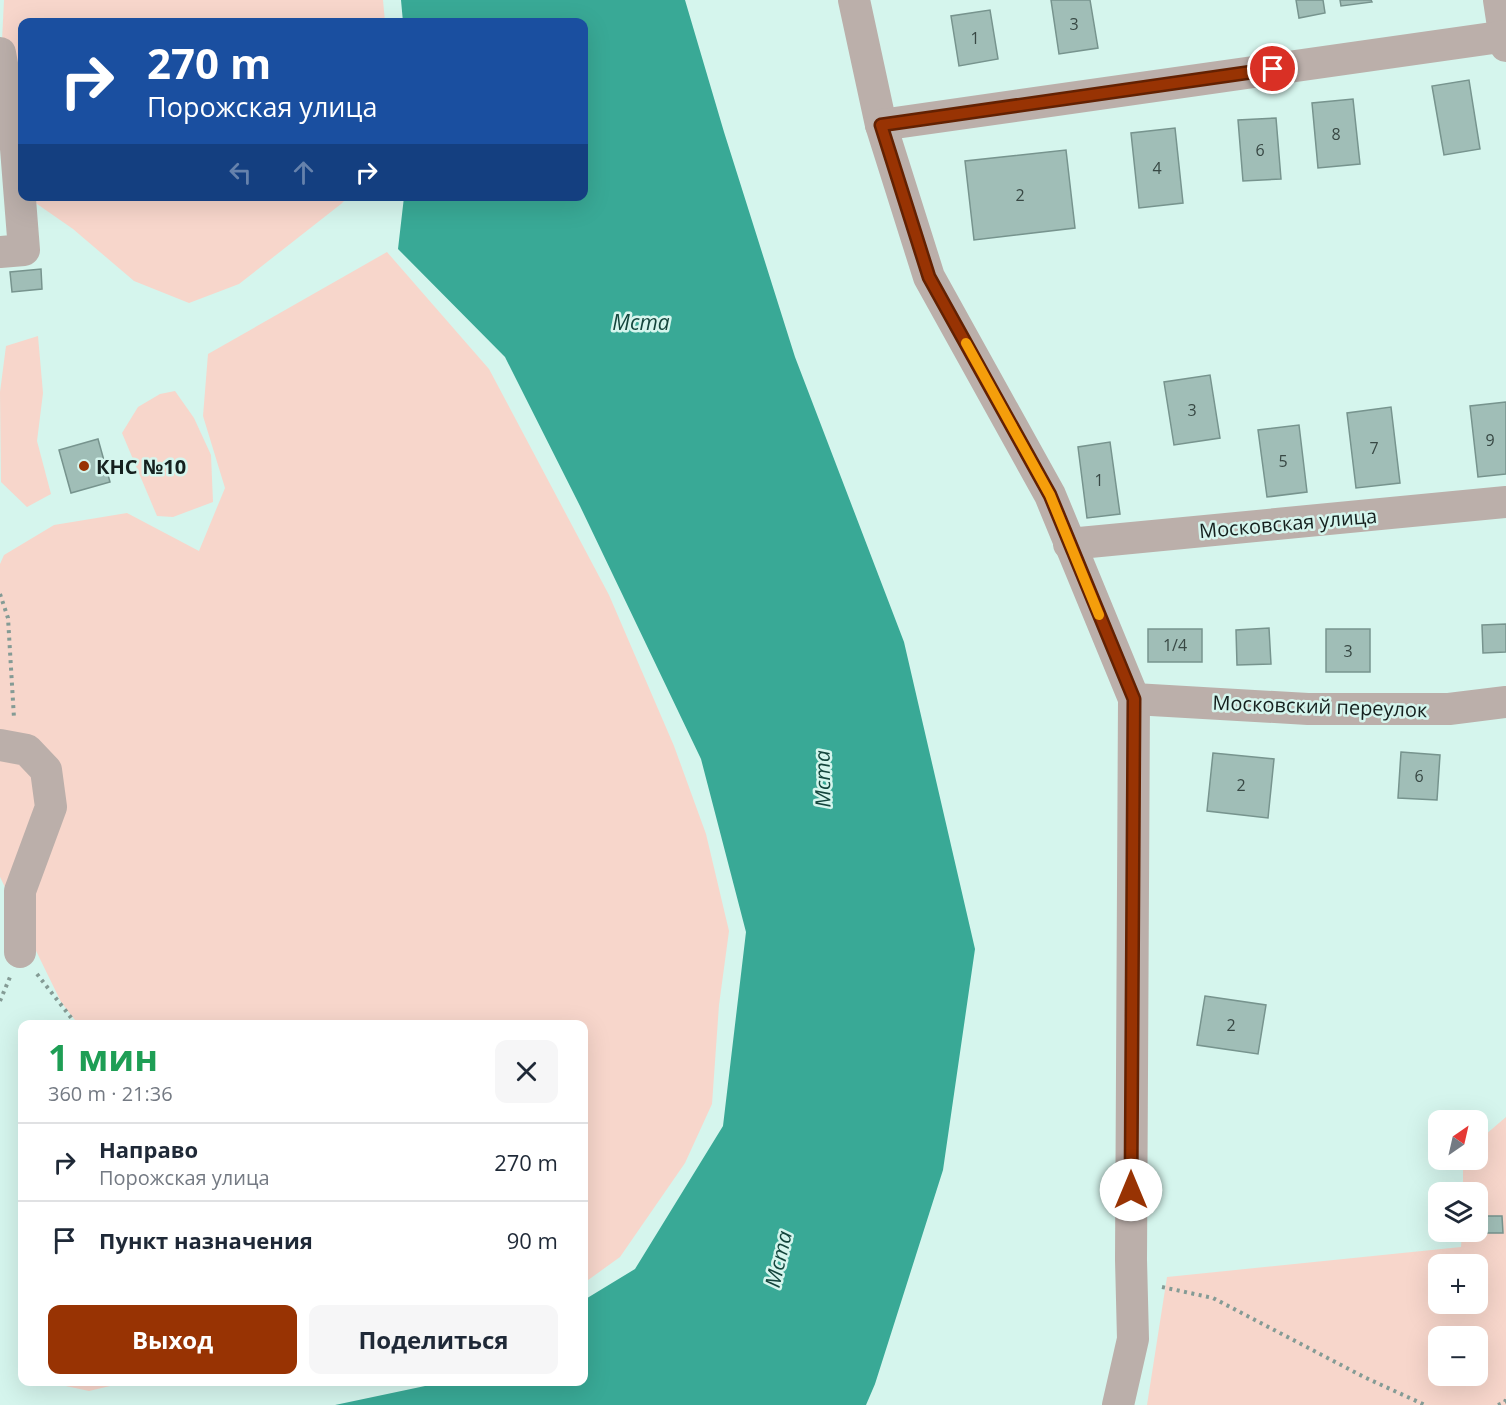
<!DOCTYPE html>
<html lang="ru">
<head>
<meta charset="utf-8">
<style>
  body { margin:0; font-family:"Open Sans",sans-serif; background:#f6f6f7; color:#1f2937; height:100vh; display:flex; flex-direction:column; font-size:22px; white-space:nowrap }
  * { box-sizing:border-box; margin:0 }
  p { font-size:20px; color:#747a83 }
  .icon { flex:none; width:33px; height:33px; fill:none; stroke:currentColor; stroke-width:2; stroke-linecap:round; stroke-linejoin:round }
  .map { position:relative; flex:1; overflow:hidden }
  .side { position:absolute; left:18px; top:1020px; width:570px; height:366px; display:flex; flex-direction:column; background:#fff; border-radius:12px; box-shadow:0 6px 24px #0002 }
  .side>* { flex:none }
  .top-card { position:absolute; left:18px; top:18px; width:570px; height:183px; border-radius:12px; box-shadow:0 6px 24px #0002; background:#1a4fa0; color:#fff; overflow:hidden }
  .needle { width:39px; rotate:34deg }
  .tools { position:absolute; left:1428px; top:1110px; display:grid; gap:12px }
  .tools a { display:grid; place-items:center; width:60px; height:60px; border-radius:12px; background:#fff; box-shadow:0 6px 24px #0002; font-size:30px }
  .pin { position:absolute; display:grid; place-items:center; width:51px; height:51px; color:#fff; margin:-26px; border:3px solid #fff; border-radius:50%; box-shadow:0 2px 6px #0007 }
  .me { position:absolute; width:66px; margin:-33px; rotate:0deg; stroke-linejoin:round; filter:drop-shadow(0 0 4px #0008) }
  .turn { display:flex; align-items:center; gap:21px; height:126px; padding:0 30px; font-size:27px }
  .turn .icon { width:78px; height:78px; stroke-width:2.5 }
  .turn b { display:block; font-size:42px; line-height:51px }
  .lanes { display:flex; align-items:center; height:57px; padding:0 30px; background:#0003; justify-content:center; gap:30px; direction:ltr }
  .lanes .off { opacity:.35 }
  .round { display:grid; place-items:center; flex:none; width:63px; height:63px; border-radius:12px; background:#f6f6f7 }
  .headline { display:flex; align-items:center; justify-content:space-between; height:102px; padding:0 30px }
  h1 { font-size:36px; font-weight:700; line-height:45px; color:#1e9e55 }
  .button { display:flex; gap:12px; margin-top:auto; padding:12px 30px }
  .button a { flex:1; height:69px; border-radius:12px; background:#983303; color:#fff; font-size:24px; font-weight:700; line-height:69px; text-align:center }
  .button a+a { background:#f6f6f7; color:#1f2937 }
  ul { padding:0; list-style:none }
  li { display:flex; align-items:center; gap:18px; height:78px; padding:0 30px; border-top:2px solid #e0e1e3 }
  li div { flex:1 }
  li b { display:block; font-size:22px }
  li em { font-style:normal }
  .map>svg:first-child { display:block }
  .green { fill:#f7d6cb; fill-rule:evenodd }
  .water { fill:#39a996 }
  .building { fill:#a0beb7; stroke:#77948e; stroke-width:1.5 }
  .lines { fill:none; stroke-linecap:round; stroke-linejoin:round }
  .path { stroke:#849b95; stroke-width:4; stroke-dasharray:3 4.5; stroke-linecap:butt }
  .minor { stroke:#bbafaa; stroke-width:32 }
  .route-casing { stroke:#632102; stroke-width:15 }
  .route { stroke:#983303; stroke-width:10 }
  .slow { stroke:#f59e0b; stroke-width:10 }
  .poi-dot { fill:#983303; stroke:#d5f5ed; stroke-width:2 }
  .labels { text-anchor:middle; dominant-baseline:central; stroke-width:5; stroke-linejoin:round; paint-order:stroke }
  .number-label { font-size:16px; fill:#384844 }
  .poi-label { font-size:20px; font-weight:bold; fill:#15201e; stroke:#d5f5ed; text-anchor:start }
  .street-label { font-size:20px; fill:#15201e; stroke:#d5f5ed }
  .water-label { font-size:21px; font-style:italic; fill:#14453c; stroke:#d5f5ed }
</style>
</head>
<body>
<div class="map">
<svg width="1506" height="1405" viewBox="0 0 1506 1405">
  <rect width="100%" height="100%" fill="#d5f5ed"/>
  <g class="green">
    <polygon points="4,0 383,0 385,22 22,22 22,179 0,81"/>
    <polygon points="27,197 348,197 341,204 239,284 189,303 134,281 73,229"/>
    <polygon points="387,252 489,369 609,595 674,746 706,834 729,931 719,1005 712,1104 685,1163 620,1257 584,1283 584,1024 78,1024 61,1002 0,877 0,564 4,555 54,525 127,513 199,551 225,488 203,416 208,354"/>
    <polygon points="38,336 43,393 37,441 51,494 27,507 1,482 0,392 6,346"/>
    <polygon points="175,391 194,418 211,455 213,502 173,517 157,516 122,433 138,407 160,394"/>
    <path d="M 1506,1117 L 1506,1405 L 1147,1405 L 1167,1277 L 1461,1247 L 1462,1232 L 1478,1232 L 1478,1192 L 1463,1192 L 1463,1160 L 1478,1160 L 1478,1141 ZM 1438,1264 L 1478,1264 L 1478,1304 L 1438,1304 ZM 1438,1336 L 1478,1336 L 1478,1376 L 1438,1376 Z"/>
    <polygon points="47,1382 127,1382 89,1391"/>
  </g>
  <polygon class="water" points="401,0 685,0 724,132 795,357 904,642 975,949 943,1170 875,1384 866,1405 335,1405 444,1382 584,1382 584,1300 635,1269 723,1126 746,932 701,759 580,506 505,357 398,249 404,197 584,196 584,22 403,22"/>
  <g class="building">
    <polygon points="1051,0 1090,0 1098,48 1059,54"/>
    <polygon points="1296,0 1323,0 1325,13 1299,18"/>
    <polygon points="1340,0 1371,0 1372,2 1341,6"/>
    <polygon points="990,10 998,59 959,66 951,16"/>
    <polygon points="1469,80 1480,149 1444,155 1432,86"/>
    <polygon points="1353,99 1360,164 1318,168 1312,103"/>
    <polygon points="1276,118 1281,179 1243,181 1238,120"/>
    <polygon points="1175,128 1183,203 1139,208 1131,133"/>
    <polygon points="1066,150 1075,228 974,240 965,161"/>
    <polygon points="41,269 42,289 12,292 10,272"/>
    <polygon points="1210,375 1220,438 1174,445 1164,382"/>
    <polygon points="1506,402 1506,474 1478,477 1470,406"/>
    <polygon points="1391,407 1400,483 1356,488 1347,413"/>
    <polygon points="1299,425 1307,492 1267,497 1258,430"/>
    <polygon points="98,439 110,482 71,493 59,450"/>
    <polygon points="1110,442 1120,514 1087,518 1078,447"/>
    <polygon points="1506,624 1506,652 1483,653 1482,625"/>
    <polygon points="1269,628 1271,664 1237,665 1236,630"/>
    <rect x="1148" y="629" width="54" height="33"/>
    <rect x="1326" y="629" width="44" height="43"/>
    <polygon points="1401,752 1440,755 1437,800 1398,798"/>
    <polygon points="1213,753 1274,759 1268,818 1207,811"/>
    <polygon points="1205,996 1266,1005 1258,1054 1197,1045"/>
    <polygon points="1479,1216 1502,1216 1503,1233 1479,1233"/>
  </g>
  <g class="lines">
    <g class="path">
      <polyline points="0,594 8,618 14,718"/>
      <polyline points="37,974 76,1024"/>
      <polyline points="0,1001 10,977"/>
      <polyline points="1162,1287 1213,1298 1364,1377 1425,1405"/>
      <polyline points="1498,1405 1505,1402 1506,1399"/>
    </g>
    <g class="minor">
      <polyline points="854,0 881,125 929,277 1050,495 1134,699 1131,1260 1133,1339 1118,1405"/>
      <polyline points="1499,0 1506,46"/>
      <polyline points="0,53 15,136 24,250 0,252"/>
      <polyline points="881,125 1506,36"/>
      <polyline points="1069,544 1506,502"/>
      <polyline points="1134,699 1308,709 1449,709 1506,702"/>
      <polyline points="0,745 27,750 46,770 51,807 20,891 20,952"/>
    </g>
  </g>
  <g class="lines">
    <defs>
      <polyline id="route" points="1131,1190 1134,699 1050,495 929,277 881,125 1273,69"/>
    </defs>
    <use href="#route" class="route-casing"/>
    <use href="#route" class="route"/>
    <polyline class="slow" points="966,343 1050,495 1099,615"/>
  </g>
  <circle class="poi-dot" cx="84" cy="466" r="6"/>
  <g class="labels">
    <g class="number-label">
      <text x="1074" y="24">3</text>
      <text x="975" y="38">1</text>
      <text x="1336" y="134">8</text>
      <text x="1260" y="150">6</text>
      <text x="1157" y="168">4</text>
      <text x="1020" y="195">2</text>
      <text x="1192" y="410">3</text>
      <text x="1490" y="440">9</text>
      <text x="1374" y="448">7</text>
      <text x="1283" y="461">5</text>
      <text x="1099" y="480">1</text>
      <text x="1175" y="645">1/4</text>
      <text x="1348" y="651">3</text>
      <text x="1419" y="776">6</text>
      <text x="1241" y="785">2</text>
      <text x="1231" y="1025">2</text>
    </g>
    <g class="poi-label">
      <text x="96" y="466">КНС №10</text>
    </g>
    <g class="street-label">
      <text transform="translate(1288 523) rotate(-5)">Московская улица</text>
      <text transform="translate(1320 706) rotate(2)">Московский переулок</text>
    </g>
    <g class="water-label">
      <text x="641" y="322">Мста</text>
      <text transform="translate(822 779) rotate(-91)">Мста</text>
      <text transform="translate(778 1259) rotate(-77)">Мста</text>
    </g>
  </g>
</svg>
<div class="tools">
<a><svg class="needle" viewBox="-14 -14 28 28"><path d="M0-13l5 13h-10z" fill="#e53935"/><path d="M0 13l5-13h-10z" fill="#747a83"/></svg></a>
<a><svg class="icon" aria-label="layers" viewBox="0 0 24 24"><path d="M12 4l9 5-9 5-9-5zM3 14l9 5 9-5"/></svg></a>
<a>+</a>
<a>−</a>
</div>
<div class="pin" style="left:1273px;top:69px;background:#d93025"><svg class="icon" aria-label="arrive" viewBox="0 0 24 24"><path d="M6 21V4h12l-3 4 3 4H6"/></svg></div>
<svg class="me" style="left:1131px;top:1190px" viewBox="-20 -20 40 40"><circle r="19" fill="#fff"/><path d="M0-13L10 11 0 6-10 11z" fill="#983303"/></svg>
<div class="top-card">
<div class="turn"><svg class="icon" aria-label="right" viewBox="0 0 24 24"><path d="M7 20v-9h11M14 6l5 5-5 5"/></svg><div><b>270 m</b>Порожская улица</div></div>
<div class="lanes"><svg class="icon off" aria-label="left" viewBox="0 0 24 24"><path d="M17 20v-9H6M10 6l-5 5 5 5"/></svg><svg class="icon off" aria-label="ahead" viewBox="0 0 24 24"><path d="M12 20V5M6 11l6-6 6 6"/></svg><svg class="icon" aria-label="right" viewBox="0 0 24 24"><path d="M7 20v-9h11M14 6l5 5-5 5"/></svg></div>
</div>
<section class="side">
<div class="headline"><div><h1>1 мин</h1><p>360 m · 21:36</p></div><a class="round"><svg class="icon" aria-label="close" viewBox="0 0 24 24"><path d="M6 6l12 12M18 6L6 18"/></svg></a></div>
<ul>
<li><svg class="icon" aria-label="right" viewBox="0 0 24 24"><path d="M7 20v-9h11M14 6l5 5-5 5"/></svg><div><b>Направо</b><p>Порожская улица</p></div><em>270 m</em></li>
<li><svg class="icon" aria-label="arrive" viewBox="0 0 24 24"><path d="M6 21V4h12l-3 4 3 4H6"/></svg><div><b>Пункт назначения</b></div><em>90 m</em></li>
</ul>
<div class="button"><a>Выход</a><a>Поделиться</a></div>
</section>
</div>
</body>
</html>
